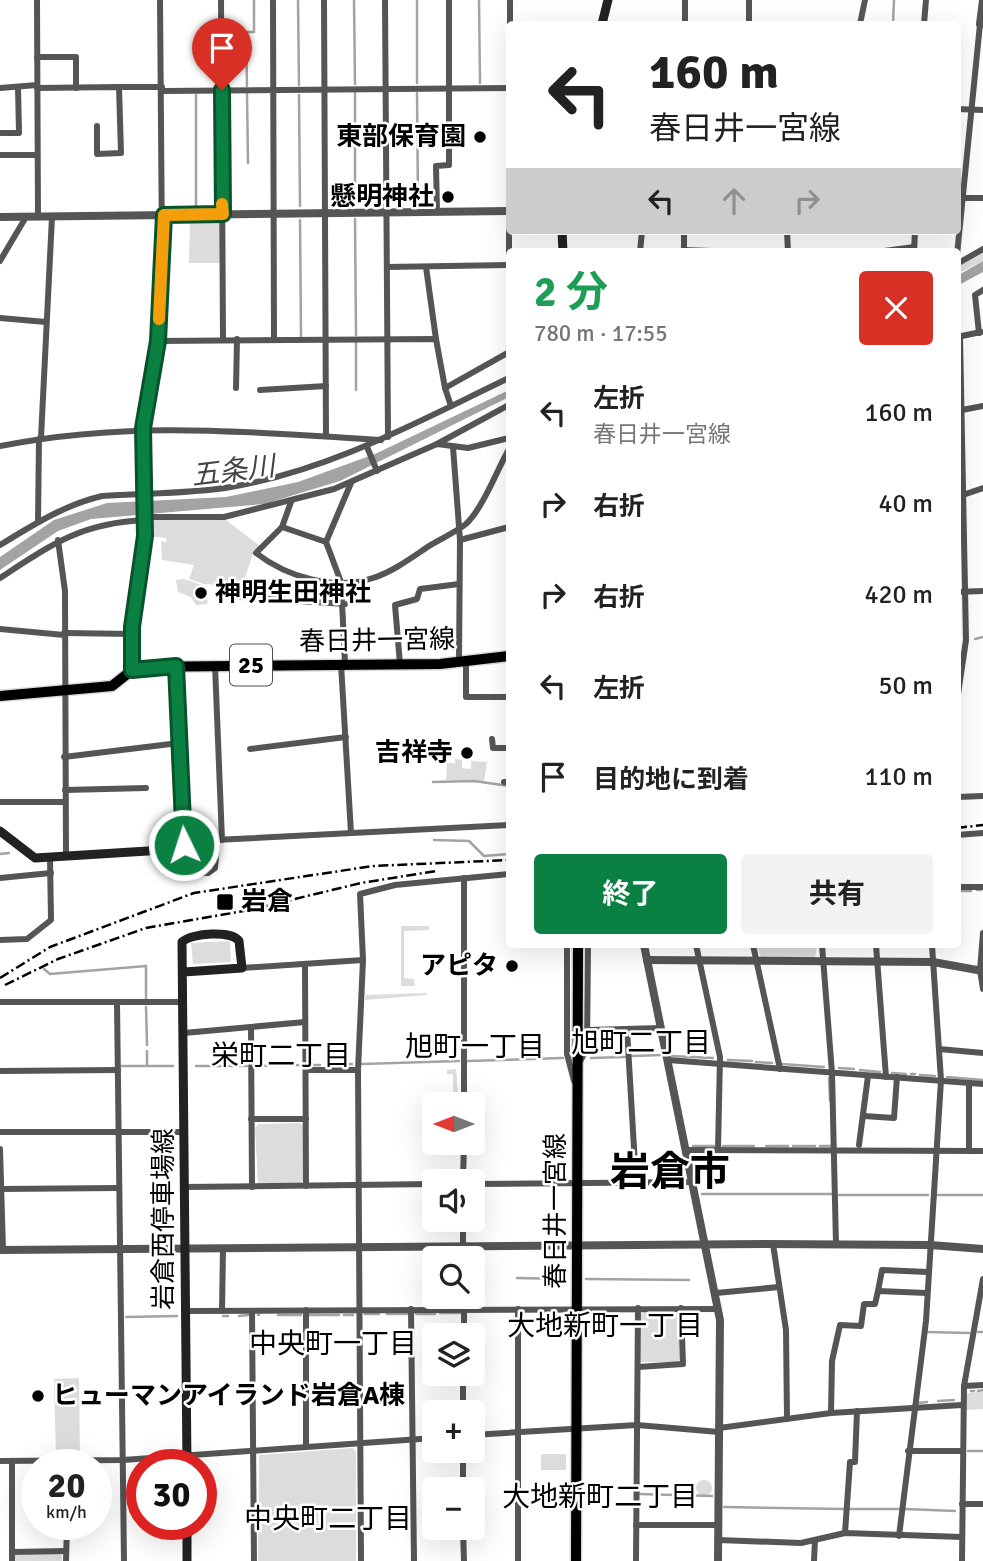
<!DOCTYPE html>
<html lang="ja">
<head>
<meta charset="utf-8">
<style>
  body { margin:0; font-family:Signika,"Noto Sans JP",sans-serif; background:#f2f2f2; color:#222; height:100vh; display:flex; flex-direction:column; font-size:26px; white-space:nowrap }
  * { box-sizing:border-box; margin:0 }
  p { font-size:23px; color:#767676 }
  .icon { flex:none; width:38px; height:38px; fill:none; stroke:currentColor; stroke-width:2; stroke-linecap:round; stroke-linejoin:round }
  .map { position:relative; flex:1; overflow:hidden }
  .sheet { position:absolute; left:506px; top:248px; width:455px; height:700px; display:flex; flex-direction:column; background:#fff; border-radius:7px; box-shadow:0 7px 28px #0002 }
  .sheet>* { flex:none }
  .top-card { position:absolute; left:506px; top:21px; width:455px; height:214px; border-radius:7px; box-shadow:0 7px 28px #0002; background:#fff; color:#222; overflow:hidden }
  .needle { width:46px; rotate:270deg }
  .fabs { position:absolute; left:422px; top:1092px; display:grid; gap:14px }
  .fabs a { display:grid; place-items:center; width:63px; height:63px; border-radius:7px; background:#fff; box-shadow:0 7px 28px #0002; font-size:35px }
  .speed { position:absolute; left:21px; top:1449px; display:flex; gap:14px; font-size:35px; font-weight:700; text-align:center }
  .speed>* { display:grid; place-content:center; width:91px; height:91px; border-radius:50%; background:#fff; box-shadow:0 7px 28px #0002; line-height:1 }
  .speed small { font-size:18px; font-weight:400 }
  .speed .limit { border:10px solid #d22; background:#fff; color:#111 }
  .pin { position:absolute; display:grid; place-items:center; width:60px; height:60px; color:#fff; margin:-72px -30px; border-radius:50% 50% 50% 0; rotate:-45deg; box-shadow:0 0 7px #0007 }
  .pin .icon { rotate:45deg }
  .me { position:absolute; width:77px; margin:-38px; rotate:356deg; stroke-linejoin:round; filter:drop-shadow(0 0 5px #0008) }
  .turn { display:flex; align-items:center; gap:24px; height:147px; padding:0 28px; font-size:32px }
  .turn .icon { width:91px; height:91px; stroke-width:2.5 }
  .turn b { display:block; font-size:49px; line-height:60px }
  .lanes { display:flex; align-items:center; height:66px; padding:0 28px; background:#0003; justify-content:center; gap:35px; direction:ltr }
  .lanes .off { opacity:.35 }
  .round { display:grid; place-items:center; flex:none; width:74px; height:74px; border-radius:7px; background:#f2f2f2 }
  .head { display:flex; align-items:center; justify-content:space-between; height:119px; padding:0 28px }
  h1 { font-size:42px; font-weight:700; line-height:52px; color:#1e9e55 }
  .cta { display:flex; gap:14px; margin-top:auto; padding:14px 28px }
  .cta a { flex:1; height:80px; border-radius:7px; background:#0b8043; color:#fff; font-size:28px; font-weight:700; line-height:80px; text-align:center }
  .cta a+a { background:#f2f2f2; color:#222 }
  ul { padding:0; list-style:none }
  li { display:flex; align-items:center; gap:21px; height:91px; padding:0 28px }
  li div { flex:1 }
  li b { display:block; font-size:26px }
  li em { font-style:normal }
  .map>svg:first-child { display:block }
  .green { fill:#dcdcdc }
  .water { fill:#a3a3a3 }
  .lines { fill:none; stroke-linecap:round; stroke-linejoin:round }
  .stream { stroke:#a3a3a3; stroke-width:2.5 }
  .primary-casing { stroke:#dbdbdb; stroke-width:13 }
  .minor { stroke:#555; stroke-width:6 }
  .tertiary { stroke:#555; stroke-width:8 }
  .secondary { stroke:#222; stroke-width:9 }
  .primary { stroke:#000; stroke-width:10 }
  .rail { stroke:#000; stroke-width:2.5; stroke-dasharray:10 3.5 2 3.5; stroke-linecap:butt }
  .route-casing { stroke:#07532c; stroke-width:18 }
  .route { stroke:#0b8043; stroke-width:12 }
  .slow { stroke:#f59e0b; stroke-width:12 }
  .poi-dot { fill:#000; stroke:#fff; stroke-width:2.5 }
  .labels { text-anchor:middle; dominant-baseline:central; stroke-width:5; stroke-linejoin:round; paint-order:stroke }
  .shield { fill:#fff; stroke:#4c4c4c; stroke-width:2 }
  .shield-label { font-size:24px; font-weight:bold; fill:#000 }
  .poi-label { font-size:26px; font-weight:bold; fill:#000; stroke:#fff; text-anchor:end }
  .street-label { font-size:26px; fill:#000; stroke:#fff }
  .water-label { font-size:28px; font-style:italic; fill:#444; stroke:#fff }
  .neighbourhood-label { font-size:28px; fill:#000; stroke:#fff }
  .town-label { font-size:40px; font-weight:bold; fill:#000; stroke:#fff }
</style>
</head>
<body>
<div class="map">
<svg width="983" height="1561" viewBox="0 0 983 1561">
  <rect width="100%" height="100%" fill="#fff"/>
  <g class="green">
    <polygon points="190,221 217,221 220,223 220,263 189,263"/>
    <polygon points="983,252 983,261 957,274 957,267"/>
    <polygon points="150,519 226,520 260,546 254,551 240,592 219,591 219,585 204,584 189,579 194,565 162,560 161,541 166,542 166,538 147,536"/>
    <polygon points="184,579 202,585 194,590 194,597 208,600 207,604 196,605 191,597 178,592 176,580"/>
    <polygon points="455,759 462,760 462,768 471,769 471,761 487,762 484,782 446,780 447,763 455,763"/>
    <polygon points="401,926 429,926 429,930 404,931 404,978 414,979 415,986 401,986"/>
    <polygon points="230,941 231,962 193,964 191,943"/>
    <polygon points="756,945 817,945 815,958 761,957"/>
    <polygon points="427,993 427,995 365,1000 366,995"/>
    <polygon points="456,1069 459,1104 453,1104 453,1074 447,1074 447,1070"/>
    <polygon points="299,1123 303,1125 303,1180 300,1183 258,1184 255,1128 258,1124"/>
    <polygon points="644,1312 678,1314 680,1359 678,1362 640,1362 641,1315"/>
    <polygon points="79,1378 80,1458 56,1458 54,1379"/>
    <polygon points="983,1392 983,1409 966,1410 966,1393"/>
    <polygon points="353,1448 356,1452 356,1561 258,1561 259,1455"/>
    <rect x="541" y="1454" width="25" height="16"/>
    <circle cx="704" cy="1488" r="8"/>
    <rect x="14" y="1554" width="48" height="7"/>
  </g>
  <g class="water">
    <polygon points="983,261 983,272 957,286 957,276"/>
    <polygon points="509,390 509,397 340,481 264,504 91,519 58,531 0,570 0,557 54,520 107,503 226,497 298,482 375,454"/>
  </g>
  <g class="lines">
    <g class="stream">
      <polyline points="298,0 299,85"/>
      <polyline points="354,0 355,84"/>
      <polyline points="417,0 417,83"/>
      <polyline points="479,0 480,83"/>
      <polyline points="893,24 894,0"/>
      <polyline points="247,86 246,32 254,32 254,0"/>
      <polyline points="355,93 355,204"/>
      <polyline points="417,93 418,204"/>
      <polyline points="247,94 248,163"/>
      <polyline points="196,95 196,207"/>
      <polyline points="299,95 300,206"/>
      <polyline points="355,219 356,335"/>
      <polyline points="300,220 301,336"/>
      <polyline points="356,343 356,390"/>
      <polyline points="975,639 983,637"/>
      <polyline points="433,782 474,781 509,786"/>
      <polyline points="434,840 469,841 484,856 509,854"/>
      <polyline points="0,854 9,853"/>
      <polyline points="977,890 981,890"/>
      <polyline points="957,891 971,891"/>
      <polyline points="44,969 50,974 146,966 146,1000"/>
      <polyline points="146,1007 147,1045"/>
      <polyline points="147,1051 147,1065"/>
      <polyline points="632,1056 662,1055"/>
      <polyline points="672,1056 713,1058"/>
      <polyline points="591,1058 625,1057"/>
      <polyline points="728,1060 752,1061"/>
      <polyline points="468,1061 563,1058"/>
      <polyline points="756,1062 772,1063"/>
      <polyline points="362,1064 459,1061"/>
      <polyline points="782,1064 824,1067"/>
      <polyline points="310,1065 320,1065"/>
      <polyline points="337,1065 352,1064"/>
      <polyline points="122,1066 173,1066"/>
      <polyline points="196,1066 247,1066"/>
      <polyline points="255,1066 302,1065"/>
      <polyline points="839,1068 854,1069"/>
      <polyline points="860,1070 880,1072"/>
      <polyline points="892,1073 906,1074"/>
      <polyline points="911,1074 915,1074"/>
      <polyline points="920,1075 935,1076"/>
      <polyline points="947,1077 983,1080"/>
      <polyline points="829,1078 830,1100"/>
      <polyline points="693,1146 714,1146"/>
      <polyline points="723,1146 754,1146"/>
      <polyline points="766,1146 788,1146"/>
      <polyline points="793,1146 815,1146"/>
      <polyline points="820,1146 831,1146"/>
      <polyline points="702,1194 833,1194"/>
      <polyline points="839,1195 928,1195"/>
      <polyline points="937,1195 983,1195"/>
      <polyline points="517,1278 566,1279"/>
      <polyline points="586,1279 689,1280"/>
      <polyline points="440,1313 460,1313"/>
      <polyline points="365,1314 379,1314"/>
      <polyline points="387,1314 407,1314"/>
      <polyline points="416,1314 435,1314"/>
      <polyline points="258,1315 259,1315"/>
      <polyline points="278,1315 301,1315"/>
      <polyline points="310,1315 339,1315"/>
      <polyline points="344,1315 353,1315"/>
      <polyline points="223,1316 228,1316"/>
      <polyline points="239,1316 248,1315"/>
      <polyline points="126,1317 177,1316"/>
      <polyline points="927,1332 969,1333"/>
      <polyline points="978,1332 983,1332"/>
      <polyline points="971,1391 974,1391"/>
      <polyline points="978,1391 983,1390"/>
      <polyline points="938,1401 954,1400"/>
      <polyline points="918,1403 927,1402"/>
      <polyline points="968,1451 983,1451"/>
      <polyline points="639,1494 712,1496"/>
      <polyline points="724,1507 844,1509"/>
      <polyline points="849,1509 899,1509"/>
      <polyline points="905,1509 955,1511"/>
    </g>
    <defs>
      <g id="primary">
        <polyline points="0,696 112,686 136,667 440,664 509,656"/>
        <polyline points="576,1561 578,945"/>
      </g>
    </defs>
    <use href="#primary" class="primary-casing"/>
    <g class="minor">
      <polyline points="37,0 38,217"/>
      <polyline points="221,0 223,339"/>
      <polyline points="273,0 274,339"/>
      <polyline points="324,0 326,436"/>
      <polyline points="385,0 388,437"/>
      <polyline points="510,0 510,24"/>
      <polyline points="685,0 685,24"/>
      <polyline points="749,24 749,0"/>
      <polyline points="860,24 865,0"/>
      <polyline points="924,24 926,0"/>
      <polyline points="37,57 76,57 76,88"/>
      <polyline points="119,87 162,87"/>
      <polyline points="0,88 37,85"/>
      <polyline points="37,88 119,87 121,153 97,154 97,126"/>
      <polyline points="162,91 509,88"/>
      <polyline points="957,109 983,110"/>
      <polyline points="0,133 19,133 18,87"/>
      <polyline points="0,155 37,155"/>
      <polyline points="957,198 983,198"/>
      <polyline points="437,211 436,166 449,165 449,0"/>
      <polyline points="509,211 509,284"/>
      <polyline points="684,231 684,252"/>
      <polyline points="787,231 788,252"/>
      <polyline points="684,250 738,252"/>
      <polyline points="640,252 642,231"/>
      <polyline points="877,252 914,247"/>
      <polyline points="914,252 915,231"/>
      <polyline points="957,255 980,24"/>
      <polyline points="0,261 26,217"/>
      <polyline points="957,264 983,249"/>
      <polyline points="387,267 509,265"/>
      <polyline points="426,267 436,339"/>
      <polyline points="0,318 46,322"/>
      <polyline points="979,333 975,295 983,290"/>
      <polyline points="957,337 981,332"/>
      <polyline points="158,341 436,339 445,388 509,352"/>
      <polyline points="236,388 237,339"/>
      <polyline points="445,388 451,406"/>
      <polyline points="260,390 326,386"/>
      <polyline points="962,410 983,406"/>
      <polyline points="41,438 52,217"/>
      <polyline points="437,444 509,405"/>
      <path d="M 0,446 C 133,420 247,432 381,440"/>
      <polyline points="367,447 377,471"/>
      <polyline points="453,447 460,540 459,661"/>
      <polyline points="957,497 983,488"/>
      <path d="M 291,502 L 282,527 L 256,553 C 287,577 334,591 373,578 C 394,571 411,558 429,546 C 440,539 456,532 466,524 C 483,508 497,470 509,449"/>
      <polyline points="144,517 224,517 334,489 437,444 468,448 509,438"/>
      <polyline points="38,522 39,439"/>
      <polyline points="282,527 326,542"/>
      <polyline points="58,540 65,591 66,857"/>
      <polyline points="460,540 509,527"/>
      <path d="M 0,545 C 33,525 64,505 102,496 C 145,493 189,494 231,487 C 331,470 419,421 509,378"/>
      <path d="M 0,578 C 52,544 81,523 145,520"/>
      <polyline points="957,592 983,591"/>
      <polyline points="241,597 345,604"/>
      <polyline points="0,629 64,635"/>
      <polyline points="64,633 132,634"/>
      <polyline points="466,660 466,697 509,697"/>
      <polyline points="345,663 341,582 326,542 351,483"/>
      <polyline points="341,664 351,833"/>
      <polyline points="400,664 395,605 417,599 420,589 459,584"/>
      <polyline points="215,665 222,840"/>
      <polyline points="176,666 184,845"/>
      <polyline points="132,670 133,627 145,536 143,428 158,341 162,249 160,0"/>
      <polyline points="957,701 966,640 960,337"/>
      <polyline points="492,739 493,748 509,748"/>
      <polyline points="250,749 346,737"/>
      <polyline points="64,757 179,743"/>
      <polyline points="504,782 509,782"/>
      <polyline points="65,790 146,788"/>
      <polyline points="957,797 983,796"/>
      <polyline points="0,802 65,802"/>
      <polyline points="957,835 983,833"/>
      <polygon points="214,840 217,844 215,868 208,873 182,871 180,849 191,842"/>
      <polyline points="215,840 509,825"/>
      <polyline points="0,878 51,873"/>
      <polyline points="464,878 464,1104"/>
      <polyline points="957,887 983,887"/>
      <polyline points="983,933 980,970 983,989"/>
      <polyline points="0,940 27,939 51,920 50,858"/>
      <polyline points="567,945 567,1054 574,1081"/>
      <polyline points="696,945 720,1057 718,1150"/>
      <polyline points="753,945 780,1069"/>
      <polyline points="822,945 832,1073 836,1244"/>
      <polyline points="876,945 886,1077"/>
      <polyline points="305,964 306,1186"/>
      <polyline points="242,968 363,960"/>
      <polyline points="0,1002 184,1002"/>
      <polyline points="117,1003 124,1561"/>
      <polyline points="251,1027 252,1187"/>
      <polyline points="627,1029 636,1182"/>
      <polyline points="588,1030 661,1028"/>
      <polyline points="184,1033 305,1022"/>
      <polyline points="939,1049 983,1053"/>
      <polyline points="668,1060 983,1084"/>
      <polyline points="579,1063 587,1049 588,945"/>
      <polyline points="306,1070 358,1070"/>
      <polyline points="0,1071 118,1070"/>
      <polyline points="969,1083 969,1151"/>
      <polyline points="864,1116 894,1118 897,1077"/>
      <polyline points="251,1119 306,1119"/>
      <polyline points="0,1132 185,1132"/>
      <polyline points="859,1145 868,1076"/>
      <polyline points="0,1149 3,1250"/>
      <polyline points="687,1150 983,1151"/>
      <polyline points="463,1181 464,1143"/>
      <polyline points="472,1184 694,1182"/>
      <polyline points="185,1187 434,1184"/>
      <polyline points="0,1189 119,1188"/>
      <polyline points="773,1244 786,1330 787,1419"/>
      <polyline points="463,1258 463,1220"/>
      <polyline points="878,1291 882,1270 928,1272"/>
      <polyline points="716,1293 779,1287"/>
      <polyline points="411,1309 414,1561"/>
      <polyline points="306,1310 306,1447"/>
      <polyline points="186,1311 718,1309"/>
      <polyline points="222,1311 223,1248"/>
      <polyline points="252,1311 254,1561"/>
      <polyline points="464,1335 464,1297"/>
      <polyline points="638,1367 683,1364 681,1308"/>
      <polyline points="964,1386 983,1385"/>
      <polyline points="463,1412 463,1374"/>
      <polyline points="831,1413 832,1361 840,1325 861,1326 864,1304 875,1304 878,1291 927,1293"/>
      <polyline points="719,1428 831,1413 962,1405"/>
      <polyline points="472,1435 637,1425 719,1432"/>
      <polyline points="463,1451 463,1489"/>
      <polyline points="908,1451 962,1451"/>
      <polyline points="0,1461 123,1460 434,1438"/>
      <polyline points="962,1504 983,1504"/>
      <polyline points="636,1525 717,1525"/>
      <polyline points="463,1528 464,1561"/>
      <polyline points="845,1533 850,1462 855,1462 857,1411"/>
      <polyline points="899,1536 926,1321 941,1080 932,945"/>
      <polyline points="718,1540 801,1543 845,1533 962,1537"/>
      <polyline points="12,1552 66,1551"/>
      <polyline points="12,1561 12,1461"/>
      <polyline points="66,1561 67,1524"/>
      <polyline points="361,1561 358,1070 363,960 360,894 395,885 509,874"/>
      <polyline points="518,1561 518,1309"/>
      <polyline points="636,1561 638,1308"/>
      <polyline points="814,1561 815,1540"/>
      <polyline points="962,1561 964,1386 983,1279"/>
    </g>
    <g class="tertiary">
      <polyline points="983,0 980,24 983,24"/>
      <polyline points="0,217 509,211"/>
      <polyline points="644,945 720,1320 718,1561"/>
      <polyline points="647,960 933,962 983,971"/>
      <polyline points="0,1250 764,1244 930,1245 983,1249"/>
    </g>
    <g class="secondary">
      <polyline points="602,24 608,0"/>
      <polyline points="562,231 563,252"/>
      <polyline points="0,831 35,858 180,849"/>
      <path d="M 184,972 L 242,968 L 239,941 C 232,930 191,933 182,942 L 187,1465"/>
      <polyline points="187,1524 187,1561"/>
    </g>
    <use href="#primary" class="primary"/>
    <g class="rail">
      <polyline points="957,828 983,825"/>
      <polyline points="0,978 50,947 194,893 373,866 509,860"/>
      <polyline points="5,985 58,959 146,928 249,910 361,883 436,871"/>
    </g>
  </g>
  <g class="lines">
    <defs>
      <polyline id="route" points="184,845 176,666 132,670 132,627 145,536 143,428 158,341 164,215 223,214 222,90"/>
    </defs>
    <use href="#route" class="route-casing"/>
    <use href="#route" class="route"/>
    <polyline class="slow" points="159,319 164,215 223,214 222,204"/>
  </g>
  <g class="poi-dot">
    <circle cx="480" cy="137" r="7"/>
    <circle cx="448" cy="197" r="7"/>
    <circle cx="201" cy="593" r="7"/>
    <circle cx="467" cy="753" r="7"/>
    <rect x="216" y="893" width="18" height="18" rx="3.5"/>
    <circle cx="512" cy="966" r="7"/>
    <circle cx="38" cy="1396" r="7"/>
  </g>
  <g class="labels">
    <rect class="shield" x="230" y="644.5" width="42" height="41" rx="5"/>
    <g class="shield-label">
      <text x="251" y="665">25</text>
    </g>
    <g class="poi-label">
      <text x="466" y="137">東部保育園</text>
      <text x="434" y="197">懸明神社</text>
      <text x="215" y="593" text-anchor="start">神明生田神社</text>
      <text x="453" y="753">吉祥寺</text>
      <text x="241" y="902" text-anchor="start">岩倉</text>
      <text x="498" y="966">アピタ</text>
      <text x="52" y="1396" text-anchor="start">ヒューマンアイランド岩倉A棟</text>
    </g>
    <g class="street-label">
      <text transform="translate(377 641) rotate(-1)">春日井一宮線</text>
      <text transform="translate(556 1211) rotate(-90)">春日井一宮線</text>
      <text transform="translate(164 1219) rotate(-90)">岩倉西停車場線</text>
    </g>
    <g class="water-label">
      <text transform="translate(233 471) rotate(-7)">五条川</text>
    </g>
    <g class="neighbourhood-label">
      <text x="641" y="1043">旭町二丁目</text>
      <text x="475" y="1047">旭町一丁目</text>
      <text x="281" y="1056">栄町二丁目</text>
      <text x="605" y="1326">大地新町一丁目</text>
      <text x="333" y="1344">中央町一丁目</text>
      <text x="600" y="1497">大地新町二丁目</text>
      <text x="328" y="1519">中央町二丁目</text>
    </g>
    <g class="town-label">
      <text x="670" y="1172">岩倉市</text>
    </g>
  </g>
</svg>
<div class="fabs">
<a><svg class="needle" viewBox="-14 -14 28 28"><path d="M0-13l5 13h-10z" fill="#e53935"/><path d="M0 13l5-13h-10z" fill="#767676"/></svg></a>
<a><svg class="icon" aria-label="sound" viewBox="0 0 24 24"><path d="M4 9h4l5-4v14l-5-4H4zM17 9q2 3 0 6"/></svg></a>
<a><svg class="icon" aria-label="search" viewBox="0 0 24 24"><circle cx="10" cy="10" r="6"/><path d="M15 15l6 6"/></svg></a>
<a><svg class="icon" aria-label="layers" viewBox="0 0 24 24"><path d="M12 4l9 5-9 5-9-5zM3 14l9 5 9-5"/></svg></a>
<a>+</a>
<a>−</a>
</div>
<div class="speed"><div>20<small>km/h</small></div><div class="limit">30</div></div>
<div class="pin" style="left:222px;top:90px;background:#d93025"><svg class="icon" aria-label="arrive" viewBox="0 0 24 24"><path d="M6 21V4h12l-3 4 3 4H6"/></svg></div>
<svg class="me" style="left:184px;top:845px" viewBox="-20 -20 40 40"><circle r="17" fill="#0b8043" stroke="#fff" stroke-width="3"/><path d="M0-11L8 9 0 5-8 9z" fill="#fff"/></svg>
<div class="top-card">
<div class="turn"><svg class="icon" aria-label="left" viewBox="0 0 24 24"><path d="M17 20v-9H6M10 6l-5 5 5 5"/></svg><div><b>160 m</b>春日井一宮線</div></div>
<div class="lanes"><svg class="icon" aria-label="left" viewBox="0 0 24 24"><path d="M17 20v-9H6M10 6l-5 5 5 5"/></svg><svg class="icon off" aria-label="ahead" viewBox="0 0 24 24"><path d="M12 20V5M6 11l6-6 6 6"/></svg><svg class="icon off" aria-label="right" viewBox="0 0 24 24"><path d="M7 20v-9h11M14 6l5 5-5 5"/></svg></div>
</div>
<section class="sheet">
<div class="head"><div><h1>2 分</h1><p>780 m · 17:55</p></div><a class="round" style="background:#d93025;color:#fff"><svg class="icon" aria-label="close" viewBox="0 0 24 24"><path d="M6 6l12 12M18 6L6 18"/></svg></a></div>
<ul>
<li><svg class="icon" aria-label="left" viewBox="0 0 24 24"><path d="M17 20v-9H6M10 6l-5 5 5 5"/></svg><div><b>左折</b><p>春日井一宮線</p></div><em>160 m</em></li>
<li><svg class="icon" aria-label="right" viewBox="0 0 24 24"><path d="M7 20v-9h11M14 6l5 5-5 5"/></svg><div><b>右折</b></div><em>40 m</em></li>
<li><svg class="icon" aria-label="right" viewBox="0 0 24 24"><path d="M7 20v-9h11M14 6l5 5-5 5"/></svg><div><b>右折</b></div><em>420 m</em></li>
<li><svg class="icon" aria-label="left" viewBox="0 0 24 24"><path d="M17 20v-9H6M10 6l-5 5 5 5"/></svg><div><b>左折</b></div><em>50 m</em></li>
<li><svg class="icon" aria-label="arrive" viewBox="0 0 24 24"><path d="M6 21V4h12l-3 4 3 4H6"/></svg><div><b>目的地に到着</b></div><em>110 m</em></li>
</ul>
<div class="cta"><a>終了</a><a>共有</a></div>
</section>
</div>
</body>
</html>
